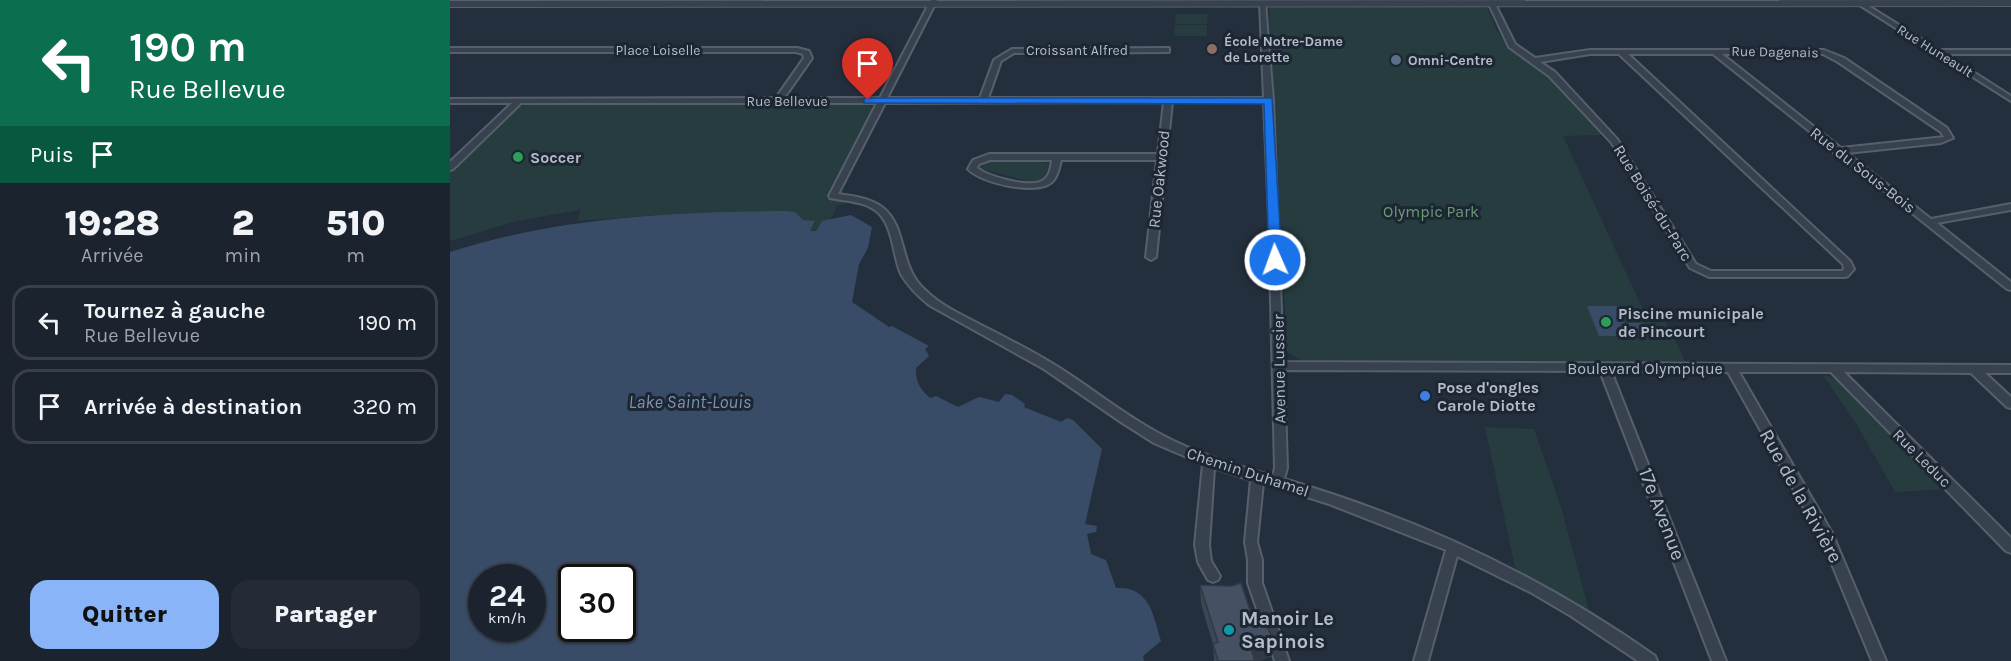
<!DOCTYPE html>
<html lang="fr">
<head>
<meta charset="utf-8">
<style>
  body { margin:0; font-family:Karla,sans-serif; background:#242b36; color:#f1f3f6; height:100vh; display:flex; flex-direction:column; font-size:22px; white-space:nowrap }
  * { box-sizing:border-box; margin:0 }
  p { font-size:20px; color:#a0a4aa }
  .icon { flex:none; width:33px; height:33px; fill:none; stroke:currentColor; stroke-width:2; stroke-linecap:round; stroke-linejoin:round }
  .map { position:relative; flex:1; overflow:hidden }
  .details { display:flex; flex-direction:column; background:#1b232e; width:450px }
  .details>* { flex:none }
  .hud { background:#0b6e4f; color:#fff; overflow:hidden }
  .speed { position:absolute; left:18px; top:564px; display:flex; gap:12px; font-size:30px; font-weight:700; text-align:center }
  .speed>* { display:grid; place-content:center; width:78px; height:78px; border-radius:50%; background:#1b232e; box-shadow:0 2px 4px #0004,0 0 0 2px #39404a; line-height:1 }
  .speed small { font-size:15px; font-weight:400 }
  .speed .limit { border:3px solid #111; border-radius:9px; background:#fff; color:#111 }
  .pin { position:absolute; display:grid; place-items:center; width:51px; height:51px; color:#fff; margin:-62px -26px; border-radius:50% 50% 50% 0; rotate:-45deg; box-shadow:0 0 6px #0007 }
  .pin .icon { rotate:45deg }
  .me { position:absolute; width:66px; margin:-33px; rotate:358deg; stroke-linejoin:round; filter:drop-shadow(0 0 4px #0008) }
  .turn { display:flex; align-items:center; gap:21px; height:126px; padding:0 30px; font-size:27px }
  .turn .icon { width:78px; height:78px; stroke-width:2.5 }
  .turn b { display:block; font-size:42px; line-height:51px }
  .then { display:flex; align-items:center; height:57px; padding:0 30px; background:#0003; gap:12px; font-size:22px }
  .eta { display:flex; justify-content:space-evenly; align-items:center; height:102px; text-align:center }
  .eta b { font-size:36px; font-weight:800; line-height:42px }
  .cta { display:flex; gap:12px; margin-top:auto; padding:12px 30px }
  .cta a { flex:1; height:69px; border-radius:18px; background:#8ab4f8; color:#111; font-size:24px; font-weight:800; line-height:69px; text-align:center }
  .cta a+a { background:#242b36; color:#f1f3f6 }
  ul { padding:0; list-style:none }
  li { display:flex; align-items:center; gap:18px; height:75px; margin:0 12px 9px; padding:0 18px; border:3px solid #39404a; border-radius:18px }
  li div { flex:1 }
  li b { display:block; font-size:22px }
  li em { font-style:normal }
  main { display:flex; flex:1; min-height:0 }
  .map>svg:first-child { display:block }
  .green { fill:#263c3f }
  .water { fill:#394c67; fill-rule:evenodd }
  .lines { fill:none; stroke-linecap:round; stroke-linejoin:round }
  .minor-casing { stroke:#565f6c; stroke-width:4 }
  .tertiary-casing { stroke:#565f6c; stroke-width:2 }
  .minor { fill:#38414e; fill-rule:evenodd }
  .tertiary { fill:#38414e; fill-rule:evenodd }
  .wall { fill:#3b4654 }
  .shaded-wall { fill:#303945 }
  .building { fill:#455162; stroke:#303945; stroke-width:1.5 }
  .route { fill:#1a73e8; stroke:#114b97; stroke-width:1.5 }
  .education-dot { fill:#8d6e63; stroke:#1d2633; stroke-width:2 }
  .service-dot { fill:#5c6f8a; stroke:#1d2633; stroke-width:2 }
  .leisure-dot { fill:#2e9e5b; stroke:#1d2633; stroke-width:2 }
  .shop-dot { fill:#3f7fe0; stroke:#1d2633; stroke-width:2 }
  .culture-dot { fill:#0f9aa8; stroke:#1d2633; stroke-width:2 }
  .labels { text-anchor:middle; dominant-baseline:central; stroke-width:6; stroke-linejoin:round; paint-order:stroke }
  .far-poi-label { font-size:14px; font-weight:bold; fill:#b4bcc9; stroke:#1d2633; text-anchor:start }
  .far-street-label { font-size:14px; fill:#b4bcc9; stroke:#1d2633 }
  .poi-label { font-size:16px; font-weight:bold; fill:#b4bcc9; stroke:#1d2633; text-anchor:start }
  .street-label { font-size:16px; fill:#b4bcc9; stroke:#1d2633 }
  .park-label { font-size:16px; fill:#6b9a76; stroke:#1d2633 }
  .water-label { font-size:18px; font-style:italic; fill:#7c92b1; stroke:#1d2633 }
  .near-street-label { font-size:20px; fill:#b4bcc9; stroke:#1d2633 }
  .near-poi-label { font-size:20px; font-weight:bold; fill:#b4bcc9; stroke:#1d2633; text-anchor:start }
</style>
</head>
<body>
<main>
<section class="details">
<div class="hud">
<div class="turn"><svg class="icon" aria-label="left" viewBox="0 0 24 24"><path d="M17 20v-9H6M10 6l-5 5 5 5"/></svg><div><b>190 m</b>Rue Bellevue</div></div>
<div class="then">Puis<svg class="icon" aria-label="arrive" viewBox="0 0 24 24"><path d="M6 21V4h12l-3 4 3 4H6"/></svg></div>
</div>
<div class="eta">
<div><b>19:28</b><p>Arrivée</p></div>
<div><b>2</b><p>min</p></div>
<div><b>510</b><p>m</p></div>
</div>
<ul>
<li><svg class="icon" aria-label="left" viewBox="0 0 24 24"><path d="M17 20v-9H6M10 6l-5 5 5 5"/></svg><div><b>Tournez à gauche</b><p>Rue Bellevue</p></div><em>190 m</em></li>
<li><svg class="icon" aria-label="arrive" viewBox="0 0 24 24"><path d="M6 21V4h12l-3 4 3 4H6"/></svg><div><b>Arrivée à destination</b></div><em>320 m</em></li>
</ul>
<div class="cta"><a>Quitter</a><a>Partager</a></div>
</section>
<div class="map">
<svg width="1561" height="661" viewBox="0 0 1561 661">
  <rect width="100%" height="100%" fill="#242f3e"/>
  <g class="green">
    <polygon points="1033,5 1038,9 1047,31 1058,48 1097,75 1153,135 1113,136 1196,316 1213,315 1236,363 852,361 837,352 819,8 821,6"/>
    <polygon points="726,14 758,14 757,24 725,24"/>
    <polygon points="725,25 757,25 757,36 724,36"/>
    <path d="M 82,103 L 404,103 L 417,104 L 423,108 L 376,198 L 400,202 L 387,206 C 383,218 373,231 360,231 L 365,222 L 353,220 L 345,212 L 336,211 L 223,214 L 127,221 L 131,210 L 67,221 L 0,241 L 0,172 L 67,108 Z"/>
    <polygon points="592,161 599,164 597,176 584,183 529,168 538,162"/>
    <polygon points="1373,375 1388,380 1498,489 1445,492 1407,425"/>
    <polygon points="1035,427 1084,429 1111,507 1139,611 1081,577 1066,571"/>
  </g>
  <g class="water">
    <path d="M 336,211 L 345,212 L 353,220 L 365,221 L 360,231 L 366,231 L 372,221 L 401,215 L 422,227 L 418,248 L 409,264 L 402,302 L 439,327 L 442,326 L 479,346 L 475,349 L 479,356 L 466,368 C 465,381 470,389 480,398 L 486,396 L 508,407 L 529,397 L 549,402 L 555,394 L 562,395 L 575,404 L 574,407 L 611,422 L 617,418 L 623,420 L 652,449 L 635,524 L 647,526 L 646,532 L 637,534 L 641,554 L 656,560 L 666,588 C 700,586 703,615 711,641 L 693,656 L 694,661 L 0,661 L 0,252 C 110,217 221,212 336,211 ZM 32,578 L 82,578 L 82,628 L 32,628 ZM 122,578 L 172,578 L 172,628 L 122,628 Z"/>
    <polygon points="1137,306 1167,306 1175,323 1192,323 1198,336 1149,336"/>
  </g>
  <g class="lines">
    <defs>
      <g id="minor">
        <path d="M 481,0 L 487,0 L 437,98 L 530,98 L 544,60 L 562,49 L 716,48 L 719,48 L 719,52 L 564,53 L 551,61 L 538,98 L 814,98 L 810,3 L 815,2 L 823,100 L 833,362 L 1561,365 L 1561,373 L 1535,373 L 1561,397 L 1561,408 L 1557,407 L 1521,373 L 1394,372 L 1561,538 L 1561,553 L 1556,551 L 1381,372 L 1289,372 L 1382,533 L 1436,661 L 1422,661 L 1372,540 L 1278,372 L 1161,371 L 1276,661 L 1262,661 L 1150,371 L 834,370 L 837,468 L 834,479 C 967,518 1092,576 1205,656 L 1207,661 L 1188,661 L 1121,616 L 1082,593 L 1007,556 L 978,661 L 964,661 L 996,550 L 879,504 L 813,483 L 807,542 L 812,560 L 812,583 L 839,661 L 825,661 L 798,583 L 798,560 L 795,542 L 801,480 L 764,468 L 759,545 L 761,561 L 770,576 L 768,580 L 763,582 L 758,580 L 748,562 L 745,545 L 753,464 L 704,443 L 671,422 L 594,369 L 479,305 C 468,296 458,286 451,274 C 442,254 444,224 425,210 C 412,201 395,201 380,198 L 379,196 L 427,103 L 71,103 L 3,169 L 0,170 L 0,162 L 62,103 L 0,103 L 0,99 L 326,98 L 354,58 L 353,54 L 346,52 L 0,52 L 0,48 L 347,48 L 359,51 L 362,58 L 334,98 L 430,98 ZM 714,102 L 708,154 L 539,154 L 523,160 L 518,169 C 531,183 582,194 599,184 C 607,180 609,168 611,160 L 707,160 L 696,257 L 701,260 L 706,257 L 722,102 L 814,102 L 819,219 L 825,468 L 823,476 C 786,465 747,454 712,435 C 670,413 634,381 593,358 C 572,346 551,335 529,324 C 510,314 490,305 475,290 C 448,266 458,227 432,207 C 420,198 403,196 388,194 L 435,103 ZM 540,160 L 602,160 C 601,167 600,177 592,181 C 579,188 539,177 527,168 L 529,164 Z"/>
        <path d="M 1041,0 L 1044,2 L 1065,44 L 1085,58 L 1140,50 L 1374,50 L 1394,58 L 1497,128 L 1503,138 L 1491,143 L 1397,153 L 1481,219 L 1561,204 L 1561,210 L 1487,223 L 1561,282 L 1561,290 L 1557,289 L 1387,153 L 1384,153 L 1383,150 L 1263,54 L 1178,54 L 1400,261 L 1404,269 L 1398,276 L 1395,277 L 1259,277 L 1240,268 L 1161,142 L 1099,76 L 1059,47 L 1038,2 ZM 1140,54 L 1169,54 L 1393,264 L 1394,269 L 1392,271 L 1261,271 L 1246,264 L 1167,139 L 1105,72 L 1090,62 ZM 1272,54 L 1373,54 L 1388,62 L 1491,132 L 1494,137 L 1391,148 Z"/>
        <polygon points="1408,2 1412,2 1489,50 1561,50 1561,54 1495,54 1561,96 1561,101 1408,4"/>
      </g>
      <polygon id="tertiary" points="1561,0 1561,6 0,7 0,1"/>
    </defs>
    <use href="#minor" class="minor-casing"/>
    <use href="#tertiary" class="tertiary-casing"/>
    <use href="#minor" class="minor"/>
    <use href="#tertiary" class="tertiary"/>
  </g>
  <polygon class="wall" points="750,585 801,613 823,639 821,657 809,661 764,661 763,644 751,604"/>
  <polygon class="shaded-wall" points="823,639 821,657 809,661 799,661 800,646"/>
  <polygon class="building" points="791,583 801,613 809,610 823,639 800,646 805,661 768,661 763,644 768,642 750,585 782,586"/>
  <polygon class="route" points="414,98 822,98 832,260 825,265 819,260 814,104 418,103 414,103"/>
  <circle class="education-dot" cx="762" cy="49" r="6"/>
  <circle class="service-dot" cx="946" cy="60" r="6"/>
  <g class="leisure-dot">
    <circle cx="68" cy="157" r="6"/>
    <circle cx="1156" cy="322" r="6"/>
  </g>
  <circle class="shop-dot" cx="975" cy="396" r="6"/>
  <circle class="culture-dot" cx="779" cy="630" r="6"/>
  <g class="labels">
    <g class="far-poi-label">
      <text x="774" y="41">École Notre-Dame<tspan x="774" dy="16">de Lorette</tspan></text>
      <text x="958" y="60">Omni-Centre</text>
    </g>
    <g class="far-street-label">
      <text x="208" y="50">Place Loiselle</text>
      <text x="627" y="50">Croissant Alfred</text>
      <text transform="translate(1485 51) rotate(32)">Rue Huneault</text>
      <text transform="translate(1325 52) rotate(1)">Rue Dagenais</text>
      <text x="337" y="101">Rue Bellevue</text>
    </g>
    <g class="poi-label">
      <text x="80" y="157">Soccer</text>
      <text x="1168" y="313">Piscine municipale<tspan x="1168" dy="18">de Pincourt</tspan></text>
      <text x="987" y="387">Pose d'ongles<tspan x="987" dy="18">Carole Diotte</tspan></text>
    </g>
    <g class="street-label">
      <text transform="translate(1413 170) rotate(38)">Rue du Sous-Bois</text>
      <text transform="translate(709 179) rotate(-84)">Rue Oakwood</text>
      <text transform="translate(1203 203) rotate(58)">Rue Boisé-du-Parc</text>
      <text x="1195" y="368">Boulevard Olympique</text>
      <text transform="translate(829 369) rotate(-91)">Avenue Lussier</text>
      <text transform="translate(1472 458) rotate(45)">Rue Leduc</text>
      <text transform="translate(798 472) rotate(18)">Chemin Duhamel</text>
    </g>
    <g class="park-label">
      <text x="981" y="211">Olympic Park</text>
    </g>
    <g class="water-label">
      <text x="240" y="402">Lake Saint-Louis</text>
    </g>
    <g class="near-street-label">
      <text transform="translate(1351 496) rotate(61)">Rue de la Rivière</text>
      <text transform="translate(1212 514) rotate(69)">17e Avenue</text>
    </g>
    <g class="near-poi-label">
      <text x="791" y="618">Manoir Le<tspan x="791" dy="23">Sapinois</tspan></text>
    </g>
  </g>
</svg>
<div class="speed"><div>24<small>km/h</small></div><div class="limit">30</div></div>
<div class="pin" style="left:418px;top:100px;background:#d93025"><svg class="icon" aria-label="arrive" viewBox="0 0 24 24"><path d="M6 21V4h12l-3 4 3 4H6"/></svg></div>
<svg class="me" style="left:825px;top:260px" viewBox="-20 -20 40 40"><circle r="17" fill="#1a73e8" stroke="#fff" stroke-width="3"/><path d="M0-11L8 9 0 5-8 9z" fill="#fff"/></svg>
</div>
</main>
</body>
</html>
